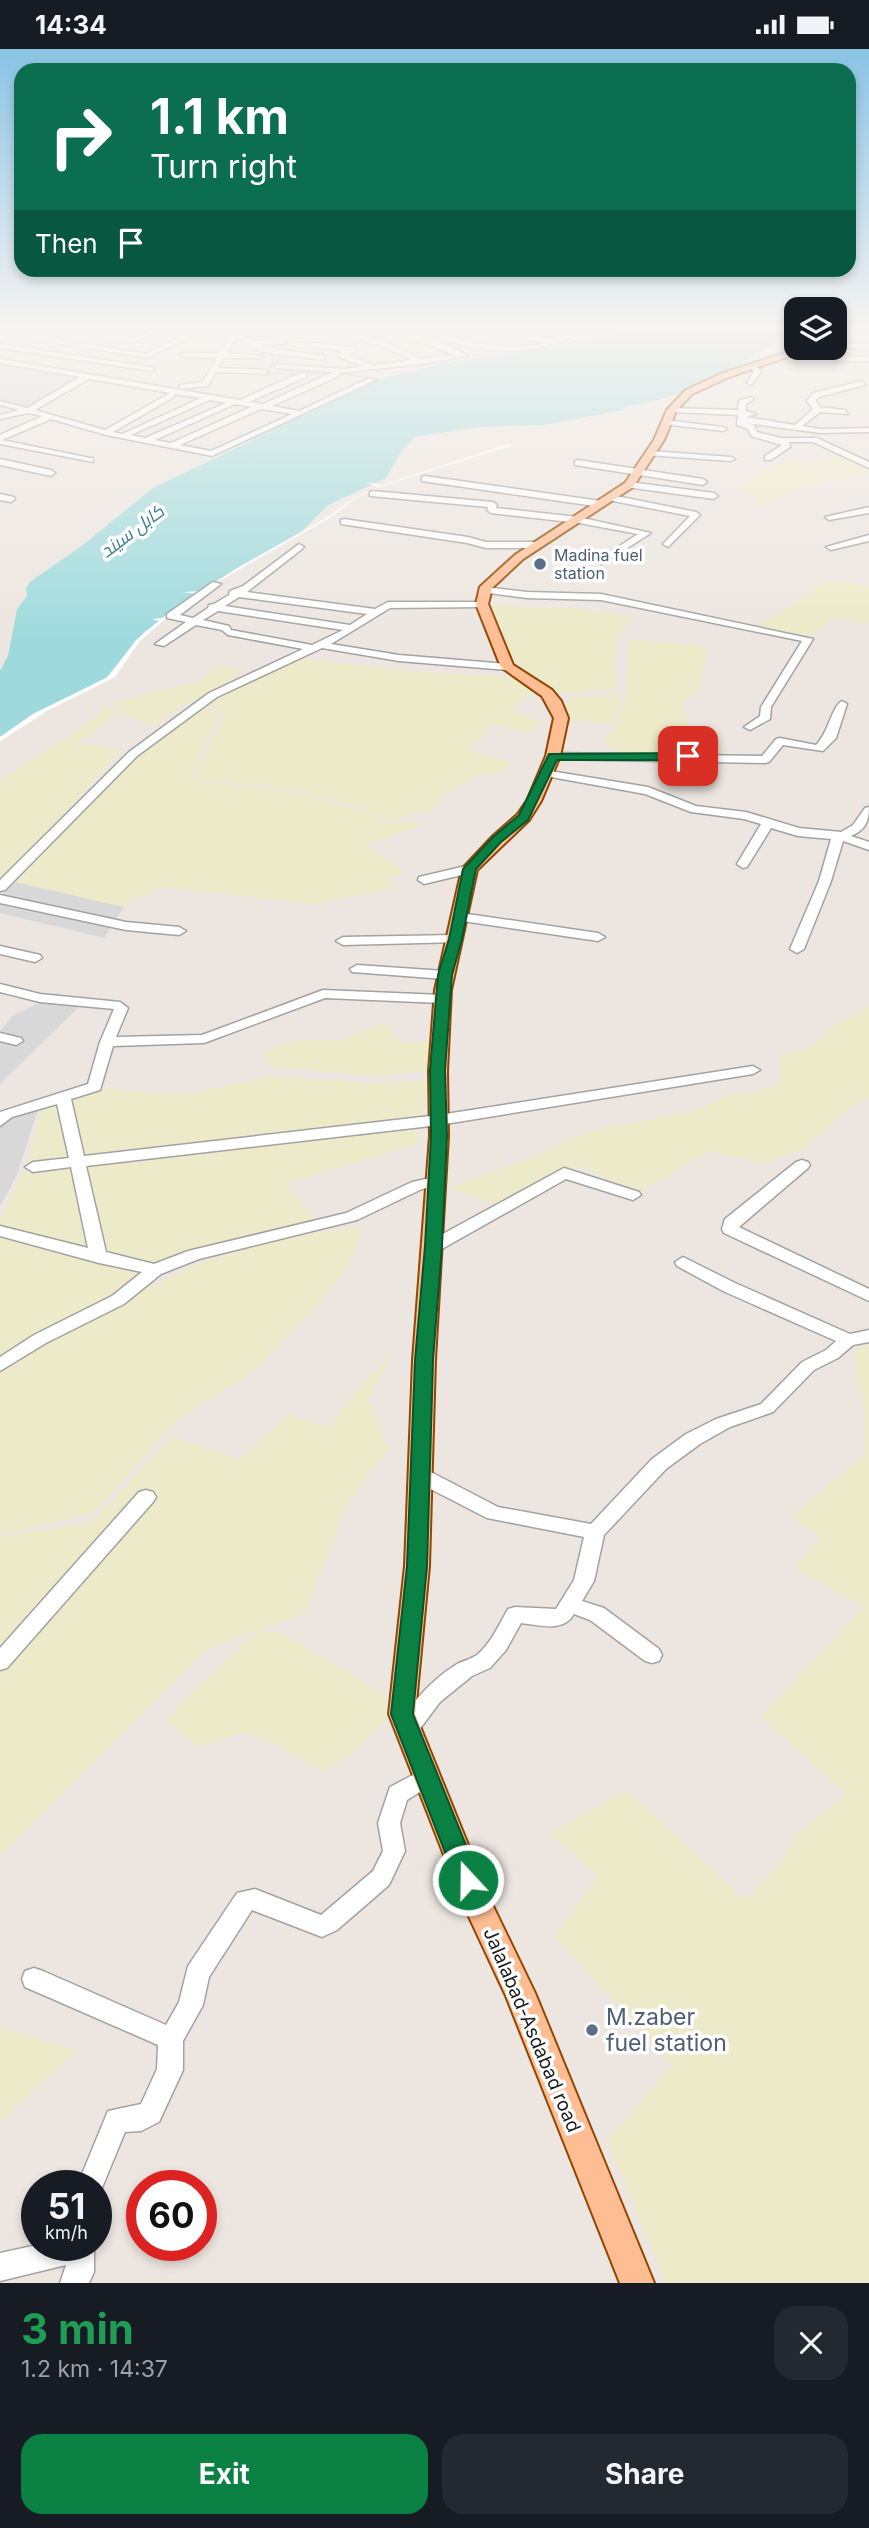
<!DOCTYPE html>
<html lang="en">
<head>
<meta charset="utf-8">
<style>
  body { margin:0; font-family:Inter,Cairo,sans-serif; background:#242831; color:#f1f3f6; height:100vh; display:flex; flex-direction:column; font-size:26px; white-space:nowrap }
  * { box-sizing:border-box; margin:0 }
  p { font-size:23px; color:#9ea1a6 }
  .icon { flex:none; width:38px; height:38px; fill:none; stroke:currentColor; stroke-width:2; stroke-linecap:round; stroke-linejoin:round }
  .map { position:relative; height:2234px; overflow:hidden }
  .details { display:flex; flex-direction:column; background:#171b24; flex:1 }
  .details>* { flex:none }
  .banner { position:absolute; left:14px; top:14px; width:842px; height:214px; border-radius:21px; box-shadow:0 4px 10px #0003; background:#0b6e4f; color:#fff; overflow:hidden }
  .controls { position:absolute; left:784px; top:248px; display:grid; gap:14px }
  .controls a { display:grid; place-items:center; width:63px; height:63px; border-radius:14px; background:#171b24; box-shadow:0 4px 10px #0003; font-size:35px }
  .speed { position:absolute; left:21px; top:2121px; display:flex; gap:14px; font-size:35px; font-weight:700; text-align:center }
  .speed>* { display:grid; place-content:center; width:91px; height:91px; border-radius:50%; background:#171b24; box-shadow:0 4px 10px #0003; line-height:1 }
  .speed small { font-size:18px; font-weight:400 }
  .speed .limit { border:10px solid #d22; background:#fff; color:#111 }
  .pin { position:absolute; display:grid; place-items:center; width:60px; height:60px; color:#fff; margin:-30px; border-radius:14px; box-shadow:0 4px 10px #0006 }
  .me { position:absolute; width:77px; margin:-38px; rotate:339deg; stroke-linejoin:round; filter:drop-shadow(0 0 5px #0008) }
  .turn { display:flex; align-items:center; gap:24px; height:147px; padding:0 21px; font-size:32px }
  .turn .icon { width:91px; height:91px; stroke-width:2.5 }
  .turn b { display:block; font-size:49px; line-height:60px }
  .then { display:flex; align-items:center; height:66px; padding:0 21px; background:#0003; gap:14px; font-size:26px }
  .round { display:grid; place-items:center; flex:none; width:74px; height:74px; border-radius:21px; background:#242831 }
  .overview { display:flex; align-items:center; justify-content:space-between; height:119px; padding:0 21px }
  h1 { font-size:42px; font-weight:700; line-height:52px; color:#1e9e55 }
  .cta { display:flex; gap:14px; margin-top:auto; padding:14px 21px }
  .cta a { flex:1; height:80px; border-radius:21px; background:#0b8043; color:#fff; font-size:28px; font-weight:700; line-height:80px; text-align:center }
  .cta a+a { background:#242831; color:#f1f3f6 }
  .status { display:flex; justify-content:space-between; align-items:center; height:49px; padding:0 35px; background:#171b24; direction:ltr }
  .status svg { height:19px; fill:currentColor }
  .map>svg:first-child { display:block }
  .residential { fill:#d9d8d8 }
  .farmland { fill:#edeac9 }
  .water { fill:#9edadd }
  .pier { fill:#fff }
  .lines { fill:none; stroke-linecap:round; stroke-linejoin:round }
  .stream { stroke:#9edadd; stroke-width:2 }
  .minor-casing { stroke:#a2a2a2; stroke-width:3 }
  .major-casing { stroke:#924700; stroke-width:4 }
  .minor { fill:#fff; fill-rule:evenodd }
  .major { fill:#ffbd93; fill-rule:evenodd }
  .route { fill:#0b8043; stroke:#07532c; stroke-width:2 }
  .service-dot { fill:#5c6f8a; stroke:#fff; stroke-width:2.5 }
  .labels { text-anchor:middle; dominant-baseline:central; stroke-width:7; stroke-linejoin:round; paint-order:stroke }
  .far-service-label { font-size:16px; fill:#4e5e75; stroke:#fff; text-anchor:start }
  .far-water-label { font-size:18px; font-style:italic; fill:#3d7a96; stroke:#fff }
  .street-label { font-size:19px; fill:#1b1b1b; stroke:#fff }
  .near-service-label { font-size:23px; fill:#4e5e75; stroke:#fff; text-anchor:start }
</style>
</head>
<body>
<div class="status"><b>14:34</b><svg viewBox="0 0 49 12"><path d="M0 12V9h3v3zM5 12V6h3v6zM10 12V3h3v9zM15 12V0h3v12zM26 1h20v11H26zM47 4h2v5h-2z"/></svg></div>
<div class="map">
<svg width="869" height="2234" viewBox="0 0 869 2234">
  <rect width="100%" height="100%" fill="#ede6e0"/>
  <g class="residential">
    <polygon points="0,312 84,326 27,359 0,353"/>
    <polygon points="16,833 124,858 104,889 0,864 0,847"/>
    <polygon points="45,951 83,954 0,1035 0,983 12,967"/>
    <polygon points="39,1058 16,1128 0,1157 0,1068"/>
  </g>
  <g class="farmland">
    <polygon points="199,307 221,307 216,314 199,314 197,318 214,319 204,332 170,331 168,327 173,318 168,314 174,310 195,310"/>
    <polygon points="836,406 869,417 869,424 812,436 789,443 763,459 757,459 753,454 760,446 739,443 757,422 787,411 814,413"/>
    <polygon points="824,532 869,537 869,572 865,576 848,569 833,570 808,588 756,576 791,558"/>
    <polygon points="491,556 582,560 634,569 619,583 614,614 616,640 559,644 523,624 508,603 495,575"/>
    <polygon points="628,591 709,597 698,642 682,654 691,684 715,694 729,710 621,703 603,694 615,677 628,640"/>
    <polygon points="297,609 408,622 511,628 533,642 511,662 543,674 527,684 491,675 483,677 490,681 466,701 510,713 503,723 476,726 447,744 433,761 411,765 394,772 359,758 276,738 196,731 198,716 222,673 222,662 204,653 228,657 209,652 257,624"/>
    <polygon points="218,617 243,622 211,645 177,659 156,677 121,665 114,653 196,633"/>
    <polygon points="621,645 613,674 573,672 566,659 568,649"/>
    <polygon points="204,657 216,663 218,670 197,710 191,732 276,740 361,761 394,774 410,772 423,776 365,796 405,823 387,828 396,839 313,855 162,838 132,851 124,858 16,833 103,742 139,700"/>
    <polygon points="109,658 116,662 112,668 76,695 122,701 4,830 0,830 0,731 73,685"/>
    <polygon points="865,957 869,958 869,1049 851,1058 801,1102 761,1114 709,1102 640,1143 579,1117 495,1155 449,1139 534,1108 586,1083 698,1061 729,1045 754,1044 778,1034 781,1006 810,999 839,972 859,965"/>
    <polygon points="386,974 400,994 430,992 426,1022 374,1027 267,1017 264,1003 295,991 339,991"/>
    <polygon points="272,1027 376,1035 427,1032 418,1095 286,1134 317,1173 194,1209 159,1226 0,1313 0,1170 27,1117 43,1057 104,1039 182,1046"/>
    <polygon points="362,1177 350,1214 313,1261 256,1321 178,1370 92,1465 0,1485 0,1320 92,1268 199,1214 284,1189"/>
    <polygon points="869,1295 869,2234 666,2234 607,2091 672,2016 554,1887 598,1827 550,1784 627,1741 745,1851 783,1811 795,1786 847,1745 761,1668 863,1558 795,1519 820,1488 791,1468 865,1405 865,1363 857,1335 855,1301"/>
    <polygon points="392,1303 369,1350 388,1400 346,1457 305,1564 260,1581 284,1585 385,1646 386,1671 353,1704 323,1722 273,1694 244,1683 198,1698 168,1672 181,1654 259,1581 207,1600 0,1807 0,1488 92,1473 172,1388 239,1410 289,1366 330,1379 350,1349"/>
    <polygon points="0,1978 76,2002 0,2073"/>
  </g>
  <path class="water" d="M 621,279 L 796,279 L 796,283 C 742,312 687,351 623,358 L 624,361 L 543,376 L 479,378 L 415,388 L 402,401 L 386,429 L 328,456 L 299,485 L 216,532 L 144,583 L 106,629 L 33,665 L 0,688 L 0,622 L 8,607 L 17,560 L 27,547 L 26,539 L 30,533 L 83,496 L 153,439 L 377,331 L 444,314 L 554,298 Z"/>
  <polygon class="pier" points="508,395 513,396 379,438 358,448 328,470 219,532 159,575 139,593 115,628 49,661 0,692 0,688 33,665 108,628 136,591 159,572 152,570 162,569 198,545 182,543 202,542 237,519 326,469 354,449 377,438 366,433 382,436"/>
  <g class="lines">
    <polyline class="stream" points="265,303 274,306 271,318 265,325 338,324 379,331"/>
    <defs>
      <g id="minor">
        <polygon points="155,279 164,279 133,294 71,284 74,282 132,290"/>
        <path d="M 234,279 L 246,279 L 242,285 L 253,292 L 272,291 L 292,283 L 318,287 L 332,280 L 387,293 L 421,310 L 455,306 L 426,295 L 370,279 C 400,279 442,291 468,307 L 421,315 L 339,324 L 339,327 L 272,357 L 299,362 L 369,329 L 376,331 L 212,407 L 106,386 L 51,370 L 2,391 L 90,409 L 93,409 L 93,413 L 0,395 L 0,386 L 42,367 L 28,364 L 0,370 L 0,366 L 19,361 L 0,356 L 0,352 L 27,359 L 80,328 L 0,314 L 0,310 L 240,351 L 300,324 L 306,324 L 306,328 L 249,353 L 263,355 L 333,323 L 277,319 L 274,315 L 344,320 L 363,317 L 339,308 L 339,304 L 344,302 L 308,297 L 305,293 L 355,299 L 355,303 L 348,306 L 373,316 L 412,311 L 381,297 L 333,284 C 312,296 303,283 284,291 L 285,295 L 260,296 L 266,299 L 326,307 L 323,311 L 261,303 L 236,288 L 227,304 L 264,307 L 260,309 L 224,309 L 218,319 L 265,321 L 268,325 L 216,323 L 208,337 L 180,340 L 180,336 L 202,333 L 217,309 L 184,308 L 181,304 L 219,304 ZM 89,330 L 170,344 L 105,381 L 35,361 ZM 174,345 L 201,349 L 122,385 L 113,383 L 174,348 ZM 210,351 L 226,354 L 145,389 L 131,386 ZM 235,355 L 251,358 L 171,394 L 155,391 ZM 261,360 L 292,365 L 211,402 L 180,396 Z"/>
        <path d="M 420,279 C 435,279 448,286 462,290 C 489,298 517,300 544,294 L 478,279 C 503,279 542,296 564,286 L 539,279 L 569,283 L 577,279 L 586,279 C 540,312 469,307 420,279 Z"/>
        <polygon points="198,280 200,283 147,309 0,285 0,281 146,305"/>
        <polygon points="835,294 869,295 869,299 835,298"/>
        <polygon points="0,295 151,318 155,320 151,322 0,299"/>
        <polygon points="799,303 847,305 850,308 869,308 869,312 838,312 835,309 796,307"/>
        <polygon points="752,315 762,322 751,336 747,334 754,322 748,317"/>
        <polygon points="862,332 865,336 819,348 815,352 820,358 845,361 848,365 820,363 802,377 820,380 869,379 869,383 820,384 745,374 754,376 757,383 781,389 817,389 869,413 869,419 813,393 789,393 790,398 771,411 765,411 765,407 782,396 751,387 748,380 737,376 738,366 672,363 668,361 672,359 738,361 739,352 750,348 754,350 746,355 746,362 756,365 746,368 795,376 813,360 807,352 813,344"/>
        <polygon points="666,371 723,378 727,380 723,382 663,375"/>
        <polygon points="651,402 731,408 735,410 731,412 648,406 648,402"/>
        <polygon points="0,410 51,421 55,424 51,427 0,416"/>
        <polygon points="578,411 703,430 707,433 703,436 575,416 575,412"/>
        <polygon points="425,427 601,452 605,455 601,458 422,432 422,428"/>
        <polygon points="629,433 714,444 718,447 714,450 626,438 626,434"/>
        <polygon points="373,442 493,453 497,456 496,459 578,468 651,484 602,515 599,514 599,510 638,485 579,474 491,464 487,461 488,458 370,447 370,443"/>
        <polygon points="0,445 14,448 15,450 11,453 0,451"/>
        <polygon points="611,446 696,463 700,466 668,498 663,495 665,493 690,467 608,451 607,449"/>
        <polygon points="869,458 869,464 829,471 825,468"/>
        <polygon points="344,470 468,488 486,493 538,493 543,496 538,499 486,499 467,494 341,475 341,471"/>
        <polygon points="869,486 869,492 831,501 826,498"/>
        <path d="M 299,495 L 304,498 L 302,500 L 247,543 L 375,560 L 388,553 L 485,553 L 485,557 L 482,558 L 390,559 L 331,595 L 399,606 L 507,615 L 512,618 L 507,621 L 399,612 L 322,599 L 217,648 L 137,707 L 5,841 L 0,842 L 0,831 L 129,703 L 209,644 L 303,600 L 228,586 L 222,581 L 196,576 L 164,597 L 155,595 L 186,573 L 167,569 L 167,565 L 213,533 L 221,535 L 180,566 L 193,569 L 208,559 L 209,556 L 214,555 L 229,546 L 230,542 L 243,537 ZM 239,548 L 367,565 L 350,576 L 225,557 ZM 218,562 L 343,581 L 312,596 L 231,581 L 229,577 L 203,571 Z"/>
        <polygon points="484,538 527,543 601,545 813,590 771,658 770,670 750,681 744,678 760,667 761,658 802,592 601,551 527,549 481,543 479,541"/>
        <path d="M 842,652 L 847,655 L 836,689 L 823,702 L 783,696 L 769,713 L 765,714 L 553,710 L 547,707 L 553,704 L 762,707 L 776,690 L 780,689 L 816,696 C 829,683 832,657 842,652 Z"/>
        <path d="M 544,721 L 648,738 L 696,757 L 746,763 L 799,779 L 841,783 L 853,776 L 865,759 L 869,758 C 869,773 865,781 851,787 L 869,793 L 869,801 L 843,792 L 831,832 L 804,900 L 797,904 L 790,900 L 819,832 L 831,790 L 798,787 L 771,779 L 747,818 L 743,819 L 737,815 L 761,775 L 744,770 L 691,763 L 645,745 L 540,726 L 540,722 Z"/>
        <polygon points="470,816 474,817 474,823 424,835 418,831 419,828"/>
        <polygon points="0,846 126,873 179,878 186,882 179,886 126,881 0,854"/>
        <polygon points="461,864 598,884 605,888 598,892 456,871 454,868"/>
        <polygon points="456,886 463,890 461,893 343,896 336,892 343,888"/>
        <polygon points="0,897 40,906 42,909 35,913 0,905"/>
        <polygon points="357,916 445,922 452,926 445,930 352,923 350,920"/>
        <polygon points="0,935 40,945 120,953 128,959 116,988 202,986 323,941 442,946 449,950 442,954 325,949 204,994 113,997 100,1041 71,1050 84,1107 439,1066 753,1017 760,1021 753,1025 439,1076 86,1117 106,1203 154,1215 188,1202 346,1164 412,1133 435,1128 443,1133 441,1136 422,1140 357,1171 199,1210 161,1225 124,1255 46,1294 0,1322 0,1308 34,1286 112,1247 142,1223 99,1214 0,1187 0,1177 88,1199 71,1118 33,1123 25,1118 33,1113 69,1109 57,1055 12,1068 0,1077 0,1063 88,1035 100,993 114,960 40,953 0,943"/>
        <polygon points="0,984 21,989 23,992 16,996 0,992"/>
        <polygon points="802,1111 808,1113 810,1116 808,1119 739,1178 869,1240 869,1252 724,1184 722,1180 725,1170 796,1113"/>
        <polygon points="564,1119 639,1143 641,1146 633,1151 566,1130 440,1201 434,1202 426,1197 428,1193"/>
        <path d="M 683,1208 L 735,1234 L 850,1285 L 869,1281 L 869,1293 L 853,1296 L 838,1309 L 814,1321 L 773,1363 L 730,1378 L 700,1395 L 666,1420 L 604,1486 L 594,1532 L 582,1552 L 604,1559 L 659,1600 L 662,1606 L 659,1612 L 652,1614 L 645,1612 L 590,1571 L 574,1565 C 563,1584 539,1576 521,1574 L 506,1601 L 490,1619 L 472,1627 L 440,1653 L 416,1685 L 408,1688 L 400,1685 L 397,1679 C 410,1654 433,1630 457,1615 C 463,1612 471,1610 477,1606 C 491,1594 499,1576 508,1560 L 515,1558 L 556,1560 L 574,1531 L 584,1488 L 487,1469 L 413,1431 L 411,1426 L 413,1421 L 420,1419 L 427,1421 L 498,1458 L 591,1475 L 652,1410 L 686,1385 L 716,1370 L 761,1355 L 802,1313 L 826,1301 L 836,1292 L 723,1242 L 677,1217 L 675,1213 Z"/>
        <polygon points="146,1441 153,1443 156,1448 153,1453 7,1619 0,1621 0,1599 139,1443"/>
        <polygon points="428,1718 436,1721 439,1727 436,1733 407,1751 400,1774 405,1802 389,1836 337,1881 322,1888 252,1861 209,1928 203,1956 183,1992 183,2021 159,2073 141,2082 125,2083 99,2146 96,2148 96,2137 77,2137 108,2062 141,2055 157,2020 158,1996 25,1938 22,1930 25,1922 34,1919 43,1922 166,1976 179,1953 188,1917 237,1844 255,1840 321,1866 373,1822 383,1802 378,1774 390,1738"/>
        <polygon points="37,2196 94,2196 94,2223 89,2234 60,2234 66,2216 0,2232 0,2204"/>
      </g>
      <g id="major">
        <polygon points="836,279 846,279 835,287"/>
        <polygon points="800,299 814,299 729,328 692,345 676,362 664,391 633,438 523,510 492,539 488,555 513,616 552,641 561,652 568,669 560,707 541,752 529,771 477,821 451,941 447,1022 448,1087 435,1311 429,1517 415,1665 492,1855 535,1944 654,2234 620,2234 506,1947 464,1857 389,1665 405,1517 413,1311 430,1087 429,1022 435,941 462,820 492,788 518,765 527,752 546,707 554,669 542,647 501,618 476,555 480,538 515,506 625,434 654,391 667,361 686,341 723,324"/>
      </g>
    </defs>
    <use href="#minor" class="minor-casing"/>
    <use href="#major" class="major-casing"/>
    <use href="#minor" class="minor"/>
    <use href="#major" class="major"/>
  </g>
  <linearGradient id="sky" x2="0" y2="1"><stop stop-color="#8ac3e4"/><stop offset="0.47" stop-color="#f7f4f1"/><stop offset="1" stop-color="#f7f4f1" stop-opacity="0"/></linearGradient>
  <rect width="869" height="592" fill="url(#sky)"/>
  <polygon class="route" points="549,705 688,704 693,707 688,711 557,711 528,771 501,793 476,820 462,890 452,926 445,1021 447,1087 442,1197 433,1311 427,1517 413,1665 480,1831 476,1839 468,1842 460,1839 456,1831 391,1665 407,1517 415,1311 425,1197 431,1087 430,1021 438,926 449,890 463,820 493,788 519,766"/>
  <g class="service-dot">
    <circle cx="540" cy="515" r="7"/>
    <circle cx="592" cy="1981" r="7"/>
  </g>
  <g class="labels">
    <g class="far-service-label">
      <text x="554" y="506">Madina fuel<tspan x="554" dy="18">station</tspan></text>
    </g>
    <g class="far-water-label">
      <text transform="translate(132 482) rotate(-37)">کابل سيند</text>
    </g>
    <g class="street-label">
      <text transform="translate(532 1981) rotate(67)">Jalalabad-Asdabad road</text>
    </g>
    <g class="near-service-label">
      <text x="606" y="1968">M.zaber<tspan x="606" dy="26">fuel station</tspan></text>
    </g>
  </g>
</svg>
<div class="controls">
<a><svg class="icon" aria-label="layers" viewBox="0 0 24 24"><path d="M12 4l9 5-9 5-9-5zM3 14l9 5 9-5"/></svg></a>
</div>
<div class="speed"><div>51<small>km/h</small></div><div class="limit">60</div></div>
<div class="pin" style="left:688px;top:707px;background:#d93025"><svg class="icon" aria-label="arrive" viewBox="0 0 24 24"><path d="M6 21V4h12l-3 4 3 4H6"/></svg></div>
<svg class="me" style="left:468px;top:1831px" viewBox="-20 -20 40 40"><circle r="17" fill="#0b8043" stroke="#fff" stroke-width="3"/><path d="M0-11L8 9 0 5-8 9z" fill="#fff"/></svg>
<div class="banner">
<div class="turn"><svg class="icon" aria-label="right" viewBox="0 0 24 24"><path d="M7 20v-9h11M14 6l5 5-5 5"/></svg><div><b>1.1 km</b>Turn right</div></div>
<div class="then">Then<svg class="icon" aria-label="arrive" viewBox="0 0 24 24"><path d="M6 21V4h12l-3 4 3 4H6"/></svg></div>
</div>
</div>
<section class="details">
<div class="overview"><div><h1>3 min</h1><p>1.2 km · 14:37</p></div><a class="round"><svg class="icon" aria-label="close" viewBox="0 0 24 24"><path d="M6 6l12 12M18 6L6 18"/></svg></a></div>
<div class="cta"><a>Exit</a><a>Share</a></div>
</section>
</body>
</html>
